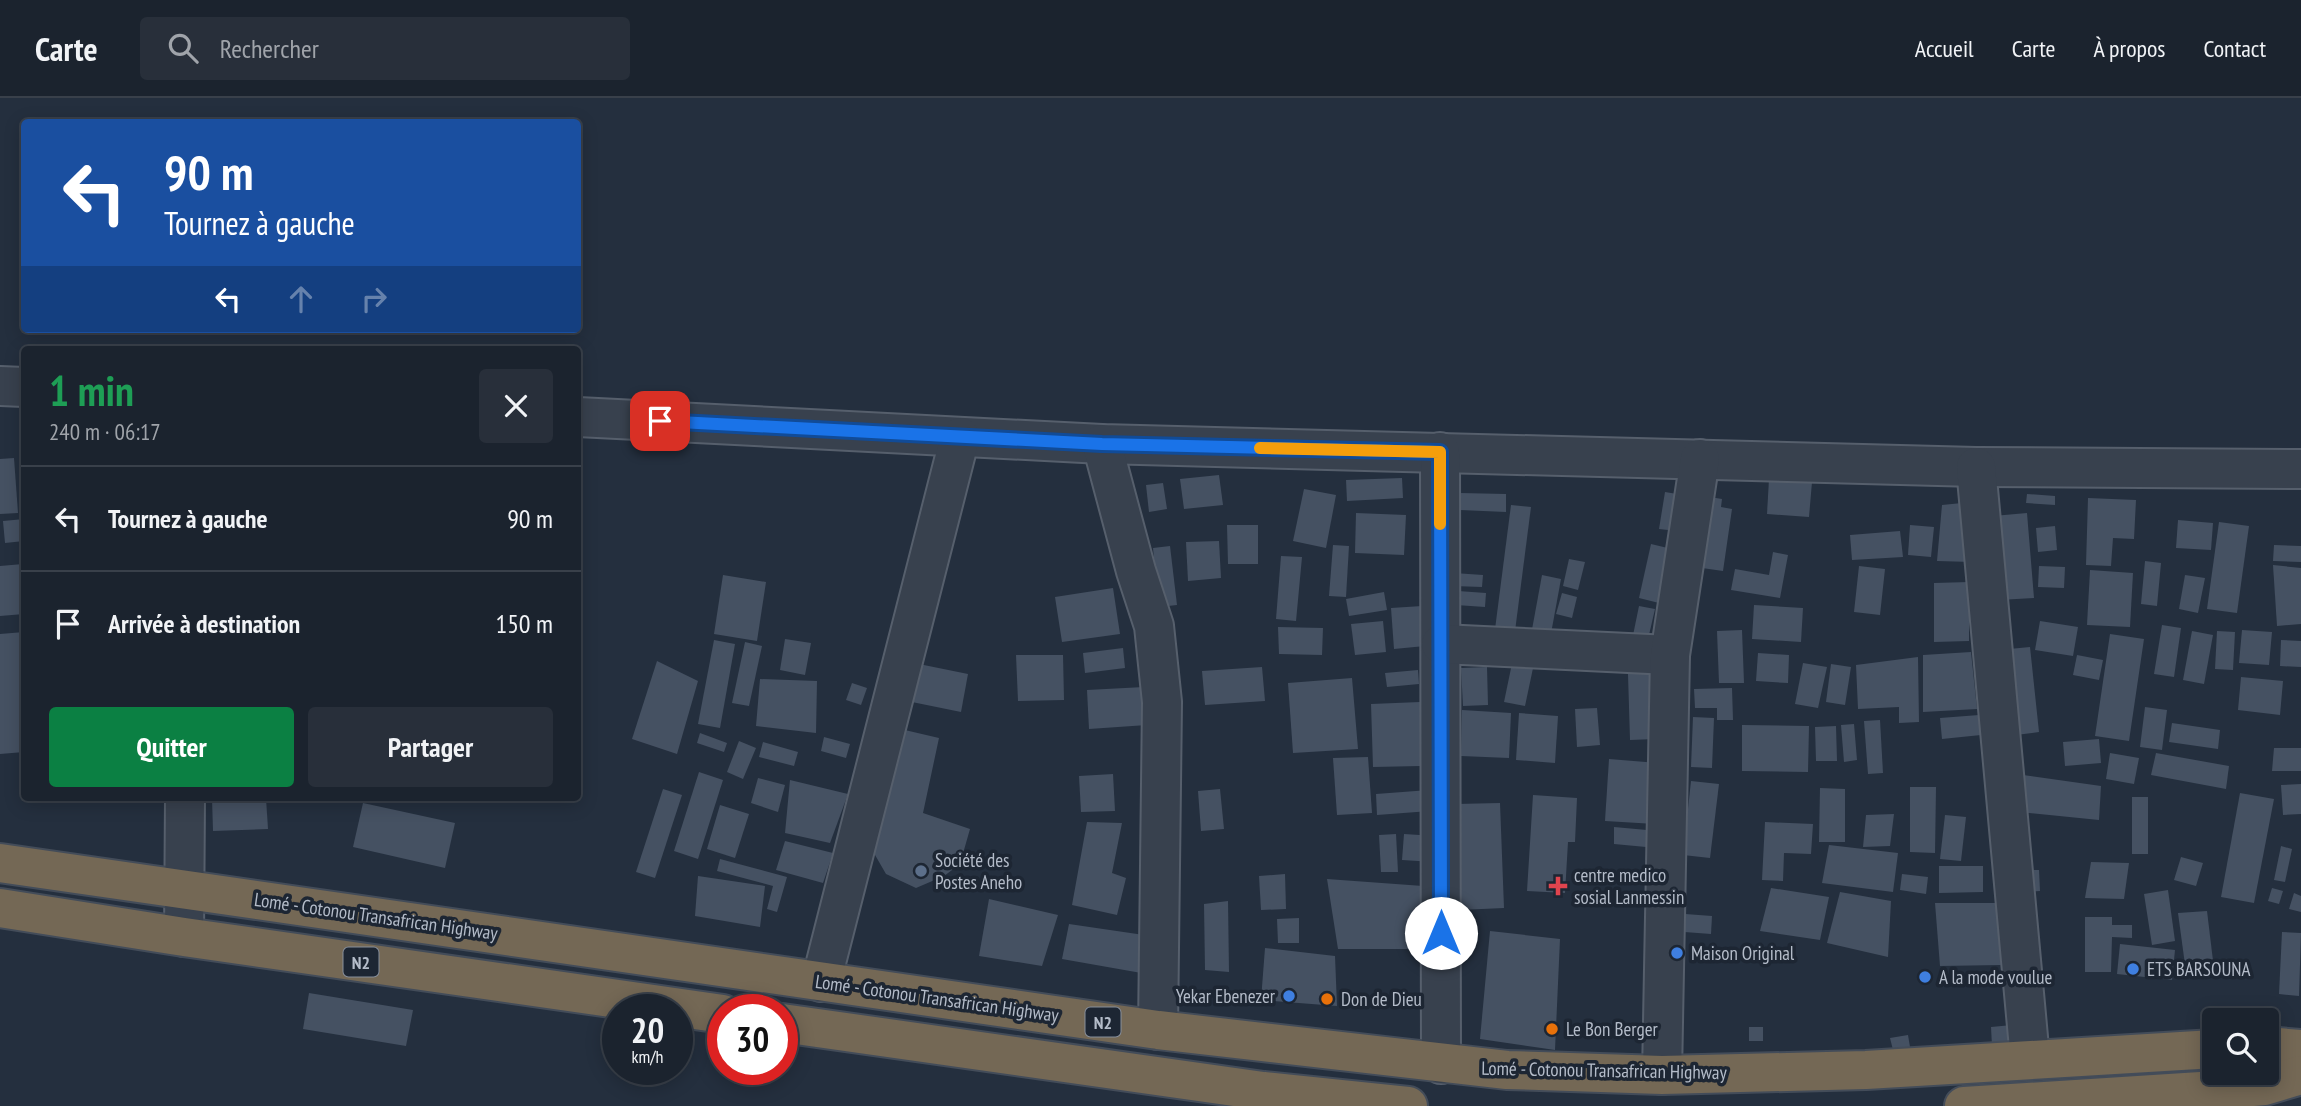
<!DOCTYPE html>
<html lang="fr">
<head>
<meta charset="utf-8">
<style>
  body { margin:0; font-family:"PT Sans Narrow",sans-serif; background:#282f3a; color:#f1f3f6; height:100vh; display:flex; flex-direction:column; font-size:26px; white-space:nowrap }
  * { box-sizing:border-box; margin:0 }
  p { font-size:23px; color:#a0a4aa }
  .icon { flex:none; width:38px; height:38px; fill:none; stroke:currentColor; stroke-width:2; stroke-linecap:round; stroke-linejoin:round }
  .map { position:relative; flex:1; overflow:hidden }
  .sheet { position:absolute; left:21px; top:248px; width:560px; height:455px; display:flex; flex-direction:column; background:#1b232e; border-radius:7px; box-shadow:0 4px 18px #0003,0 0 0 2px #39404a }
  .sheet>* { flex:none }
  .banner { position:absolute; left:21px; top:21px; width:560px; height:214px; border-radius:7px; box-shadow:0 4px 18px #0003,0 0 0 2px #39404a; background:#1a4fa0; color:#fff; overflow:hidden }
  .fabs { position:absolute; left:2202px; top:910px; display:grid; gap:14px }
  .fabs a { display:grid; place-items:center; width:77px; height:77px; border-radius:7px; background:#1b232e; box-shadow:0 4px 18px #0003,0 0 0 2px #39404a; font-size:35px }
  .speed { position:absolute; left:602px; top:896px; display:flex; gap:14px; font-size:35px; font-weight:700; text-align:center }
  .speed>* { display:grid; place-content:center; width:91px; height:91px; border-radius:50%; background:#1b232e; box-shadow:0 4px 18px #0003,0 0 0 2px #39404a; line-height:1 }
  .speed small { font-size:18px; font-weight:400 }
  .speed .limit { border:10px solid #d22; background:#fff; color:#111 }
  .pin { position:absolute; display:grid; place-items:center; width:60px; height:60px; color:#fff; margin:-30px; border-radius:14px; box-shadow:0 4px 10px #0006 }
  .me { position:absolute; width:77px; margin:-38px; rotate:0deg; stroke-linejoin:round; filter:drop-shadow(0 0 5px #0008) }
  .turn { display:flex; align-items:center; gap:24px; height:147px; padding:0 28px; font-size:32px }
  .turn .icon { width:91px; height:91px; stroke-width:2.5 }
  .turn b { display:block; font-size:49px; line-height:60px }
  .lanes { display:flex; align-items:center; height:66px; padding:0 28px; background:#0003; justify-content:center; gap:35px; direction:ltr }
  .lanes .off { opacity:.35 }
  .round { display:grid; place-items:center; flex:none; width:74px; height:74px; border-radius:7px; background:#282f3a }
  .headline { display:flex; align-items:center; justify-content:space-between; height:119px; padding:0 28px }
  h1 { font-size:42px; font-weight:800; line-height:52px; color:#1e9e55 }
  .action { display:flex; gap:14px; margin-top:auto; padding:14px 28px }
  .action a { flex:1; height:80px; border-radius:7px; background:#0b8043; color:#fff; font-size:28px; font-weight:800; line-height:80px; text-align:center }
  .action a+a { background:#282f3a; color:#f1f3f6 }
  ul { padding:0; list-style:none }
  li { display:flex; align-items:center; gap:21px; height:105px; padding:0 28px; border-top:2px solid #39404a }
  li div { flex:1 }
  li b { display:block; font-size:26px }
  li em { font-style:normal }
  header { display:flex; align-items:center; gap:42px; box-sizing:border-box; height:98px; padding:0 35px; background:#1b232e; border-bottom:2px solid #39404a }
  header strong { font-size:33px }
  nav { display:flex; gap:38px; margin-inline-start:auto; font-size:24px }
  .search { width:490px; height:63px; background:#282f3a; display:flex; align-items:center; gap:18px; box-sizing:border-box; padding:0 24px; border-radius:7px; color:#a0a4aa; font-size:26px }
  .map>svg:first-child { display:block }
  .building { fill:#455162 }
  .lines { fill:none; stroke-linecap:round; stroke-linejoin:round }
  .minor-casing { stroke:#565f6c; stroke-width:42 }
  .highway-casing { stroke:#434c59; stroke-width:42 }
  .minor { stroke:#38414e; stroke-width:38 }
  .highway { stroke:#746855; stroke-width:38 }
  .route-casing { stroke:#114b97; stroke-width:18 }
  .route { stroke:#1a73e8; stroke-width:12 }
  .slow { stroke:#f59e0b; stroke-width:12 }
  .service-dot { fill:#5c6f8a; stroke:#1d2633; stroke-width:2.5 }
  .health-dot { fill:#e0444e; stroke:#1d2633; stroke-width:2.5 }
  .shop-dot { fill:#3f7fe0; stroke:#1d2633; stroke-width:2.5 }
  .food-dot { fill:#e8710a; stroke:#1d2633; stroke-width:2.5 }
  .labels { text-anchor:middle; dominant-baseline:central; stroke-width:7; stroke-linejoin:round; paint-order:stroke }
  .shield { fill:#1d2633; stroke:#878f9c; stroke-width:2 }
  .shield-label { font-size:18px; font-weight:bold; fill:#b4bcc9 }
  .poi-label { font-size:19px; fill:#b4bcc9; stroke:#1d2633; text-anchor:start }
  .street-label { font-size:19px; fill:#b4bcc9; stroke:#1d2633 }
</style>
</head>
<body>
<header>
<strong>Carte</strong>
<div class="search"><svg class="icon" aria-label="search" viewBox="0 0 24 24"><circle cx="10" cy="10" r="6"/><path d="M15 15l6 6"/></svg>Rechercher</div>
<nav><a>Accueil</a><a>Carte</a><a>À propos</a><a>Contact</a></nav>
</header>
<div class="map">
<svg width="2301" height="1008" viewBox="0 0 2301 1008">
  <rect width="100%" height="100%" fill="#242f3e"/>
  <g class="building">
    <polygon points="14,360 18,415 0,416 0,361"/>
    <polygon points="1219,377 1223,407 1184,411 1180,381"/>
    <polygon points="1402,380 1403,400 1347,403 1346,382"/>
    <polygon points="1769,381 1812,384 1809,419 1767,416"/>
    <polygon points="1163,385 1167,411 1149,414 1146,387"/>
    <polygon points="1304,391 1336,397 1326,450 1293,443"/>
    <polygon points="1665,394 1683,397 1677,433 1659,431"/>
    <polygon points="1460,395 1506,396 1506,414 1460,412"/>
    <polygon points="2027,396 2055,398 2055,407 2026,405"/>
    <polygon points="1704,398 1722,401 1721,409 1732,411 1723,473 1695,469"/>
    <polygon points="2088,400 2136,402 2134,441 2113,440 2111,468 2086,467"/>
    <polygon points="1972,404 1972,464 1937,463 1942,407"/>
    <polygon points="1511,407 1531,409 1514,541 1494,539"/>
    <polygon points="1356,415 1406,417 1404,457 1355,455"/>
    <polygon points="2027,415 2034,500 1999,502 1993,418"/>
    <polygon points="24,421 24,443 5,445 3,423"/>
    <polygon points="2178,422 2213,425 2211,452 2176,450"/>
    <polygon points="2219,424 2249,428 2237,515 2207,511"/>
    <polygon points="1227,427 1258,427 1258,466 1228,466"/>
    <polygon points="1910,427 1934,429 1931,459 1908,457"/>
    <polygon points="2055,428 2057,452 2038,454 2036,430"/>
    <polygon points="1900,433 1903,459 1852,462 1850,437"/>
    <polygon points="1219,443 1221,480 1188,483 1186,444"/>
    <polygon points="1651,446 1672,451 1659,505 1639,500"/>
    <polygon points="1333,447 1349,448 1346,499 1329,498"/>
    <polygon points="2274,447 2301,448 2301,464 2273,463"/>
    <polygon points="1170,448 1177,507 1159,509 1153,450"/>
    <polygon points="1773,454 1788,457 1780,500 1731,492 1735,471 1769,477"/>
    <polygon points="1281,458 1302,459 1296,523 1276,521"/>
    <polygon points="1569,461 1585,464 1578,492 1563,488"/>
    <polygon points="2145,463 2161,465 2157,508 2141,506"/>
    <polygon points="23,466 24,516 0,518 0,468"/>
    <polygon points="2273,467 2301,470 2301,526 2277,528"/>
    <polygon points="1859,468 1885,471 1880,517 1854,514"/>
    <polygon points="2039,468 2065,469 2064,490 2038,489"/>
    <polygon points="2090,472 2133,475 2130,529 2087,527"/>
    <polygon points="1454,475 1483,477 1482,489 1453,488"/>
    <polygon points="723,477 766,484 757,543 714,536"/>
    <polygon points="1542,477 1561,481 1550,541 1531,537"/>
    <polygon points="2185,477 2205,480 2198,515 2179,511"/>
    <polygon points="1969,484 1969,543 1934,544 1934,485"/>
    <polygon points="1113,490 1120,536 1062,544 1055,499"/>
    <polygon points="1458,493 1486,495 1485,509 1456,507"/>
    <polygon points="1384,494 1387,512 1349,518 1346,501"/>
    <polygon points="1562,495 1577,499 1572,520 1556,516"/>
    <polygon points="1754,507 1803,510 1801,544 1752,541"/>
    <polygon points="1422,508 1425,548 1394,551 1391,510"/>
    <polygon points="1639,508 1655,511 1646,550 1631,547"/>
    <polygon points="1383,523 1386,554 1355,557 1351,526"/>
    <polygon points="2040,523 2078,529 2073,558 2035,552"/>
    <polygon points="2162,527 2181,530 2174,579 2154,576"/>
    <polygon points="1278,529 1323,530 1322,557 1279,556"/>
    <polygon points="1742,532 1744,585 1719,585 1717,533"/>
    <polygon points="2242,532 2272,534 2269,567 2239,565"/>
    <polygon points="2192,533 2213,537 2204,586 2183,582"/>
    <polygon points="2217,533 2235,534 2233,572 2215,571"/>
    <polygon points="24,534 24,654 0,656 0,536"/>
    <polygon points="2110,536 2144,541 2129,643 2095,638"/>
    <polygon points="785,541 811,545 805,577 780,572"/>
    <polygon points="714,542 735,546 720,630 698,626"/>
    <polygon points="2281,542 2301,543 2301,569 2280,568"/>
    <polygon points="745,544 762,548 749,608 732,605"/>
    <polygon points="2030,549 2039,634 2008,638 1999,552"/>
    <polygon points="1123,550 1125,570 1085,575 1083,555"/>
    <polygon points="1515,551 1536,556 1525,608 1504,604"/>
    <polygon points="1971,554 1977,611 1923,614 1923,557"/>
    <polygon points="1758,555 1789,557 1788,585 1756,583"/>
    <polygon points="1016,557 1063,557 1064,602 1018,603"/>
    <polygon points="2077,557 2103,562 2099,582 2073,577"/>
    <polygon points="1918,559 1919,624 1899,625 1899,609 1858,611 1856,567"/>
    <polygon points="657,563 698,583 677,656 632,641"/>
    <polygon points="914,565 968,576 961,614 907,603"/>
    <polygon points="1803,565 1827,569 1818,610 1795,606"/>
    <polygon points="1831,566 1851,569 1845,607 1826,604"/>
    <polygon points="1262,569 1265,603 1205,607 1202,573"/>
    <polygon points="1487,569 1488,607 1463,608 1461,570"/>
    <polygon points="1418,572 1419,586 1387,589 1385,575"/>
    <polygon points="1653,575 1655,641 1630,642 1628,576"/>
    <polygon points="2241,579 2283,583 2280,617 2238,612"/>
    <polygon points="1352,580 1358,651 1293,655 1288,585"/>
    <polygon points="760,581 817,583 816,635 756,628"/>
    <polygon points="852,585 867,590 861,607 846,602"/>
    <polygon points="1144,589 1147,627 1089,631 1087,592"/>
    <polygon points="1732,590 1733,622 1717,622 1717,610 1695,610 1694,591"/>
    <polygon points="1420,604 1421,668 1373,669 1371,606"/>
    <polygon points="2145,609 2167,612 2162,652 2140,649"/>
    <polygon points="1597,610 1600,647 1577,649 1575,611"/>
    <polygon points="1462,612 1511,615 1509,660 1461,658"/>
    <polygon points="1519,615 1558,618 1555,665 1516,662"/>
    <polygon points="1979,617 1981,637 1942,641 1940,620"/>
    <polygon points="1693,619 1714,620 1712,670 1691,669"/>
    <polygon points="1880,622 1883,675 1868,676 1864,623"/>
    <polygon points="2172,625 2220,632 2218,651 2169,644"/>
    <polygon points="1854,626 1857,662 1844,664 1841,627"/>
    <polygon points="1742,627 1809,628 1808,674 1742,673"/>
    <polygon points="1836,628 1837,663 1816,663 1815,629"/>
    <polygon points="892,629 939,640 923,715 970,731 960,766 944,778 916,790 886,776 871,750"/>
    <polygon points="700,635 727,645 724,654 697,645"/>
    <polygon points="824,639 850,646 846,660 821,653"/>
    <polygon points="2099,641 2101,665 2065,668 2063,644"/>
    <polygon points="739,643 756,650 743,681 727,674"/>
    <polygon points="763,644 798,654 794,668 759,659"/>
    <polygon points="2274,650 2301,650 2301,673 2272,673"/>
    <polygon points="2110,655 2139,660 2134,686 2106,681"/>
    <polygon points="2156,655 2229,668 2226,691 2151,677"/>
    <polygon points="1368,659 1372,715 1337,717 1333,660"/>
    <polygon points="1609,661 1658,665 1655,726 1605,723"/>
    <polygon points="699,674 723,682 698,761 674,753"/>
    <polygon points="1113,676 1115,713 1081,714 1079,678"/>
    <polygon points="2023,677 2101,688 2099,722 2020,714"/>
    <polygon points="758,680 785,687 778,714 751,705"/>
    <polygon points="790,682 848,696 830,745 785,735"/>
    <polygon points="1691,683 1719,686 1710,760 1683,757"/>
    <polygon points="2301,686 2301,716 2283,717 2281,687"/>
    <polygon points="1910,689 1936,689 1935,755 1910,754"/>
    <polygon points="1820,690 1845,691 1845,744 1819,744"/>
    <polygon points="663,691 682,697 655,780 636,774"/>
    <polygon points="1220,691 1224,731 1201,733 1198,693"/>
    <polygon points="1429,692 1430,713 1377,717 1376,696"/>
    <polygon points="2240,695 2274,701 2254,805 2221,799"/>
    <polygon points="1533,697 1577,700 1575,744 1568,744 1565,795 1527,793"/>
    <rect x="2132" y="699" width="16" height="57"/>
    <polygon points="212,700 266,700 268,731 213,733"/>
    <polygon points="363,705 455,725 445,770 353,749"/>
    <polygon points="1500,705 1504,810 1460,812 1456,706"/>
    <polygon points="720,707 749,716 735,760 707,751"/>
    <polygon points="1894,716 1890,748 1863,749 1866,717"/>
    <polygon points="1945,717 1966,719 1961,763 1940,761"/>
    <polygon points="1087,724 1122,725 1112,775 1126,780 1117,817 1072,807"/>
    <polygon points="1765,724 1813,726 1811,756 1784,755 1783,783 1762,782"/>
    <polygon points="1614,729 1647,732 1646,749 1614,746"/>
    <polygon points="1396,736 1398,774 1381,774 1379,737"/>
    <polygon points="1404,736 1435,738 1434,764 1402,762"/>
    <polygon points="785,743 833,755 823,785 776,772"/>
    <polygon points="1829,747 1898,755 1893,794 1822,785"/>
    <polygon points="2281,748 2292,751 2285,784 2274,782"/>
    <polygon points="2181,759 2203,765 2196,788 2174,782"/>
    <polygon points="720,761 787,779 777,814 767,811 773,788 717,773"/>
    <polygon points="2091,764 2129,765 2124,801 2085,800"/>
    <polygon points="1939,768 1983,768 1983,794 1939,795"/>
    <polygon points="2023,772 2039,772 2040,793 2023,794"/>
    <polygon points="1285,776 1286,811 1261,812 1259,778"/>
    <polygon points="1902,776 1928,779 1926,796 1900,792"/>
    <polygon points="698,778 765,788 760,829 695,818"/>
    <polygon points="1327,781 1423,788 1431,851 1338,851"/>
    <polygon points="1771,790 1829,799 1820,842 1760,833"/>
    <polygon points="2272,790 2283,793 2279,806 2268,803"/>
    <polygon points="2168,792 2175,843 2152,847 2144,796"/>
    <polygon points="1840,794 1891,803 1888,859 1827,845"/>
    <polygon points="2294,795 2301,798 2301,814 2289,811"/>
    <polygon points="989,801 1058,817 1042,868 979,858"/>
    <polygon points="1228,803 1229,874 1205,872 1204,806"/>
    <polygon points="1935,805 1996,805 2001,867 1940,868"/>
    <polygon points="2207,813 2214,871 2186,874 2178,815"/>
    <polygon points="1672,815 1712,818 1711,836 1671,833"/>
    <polygon points="2085,819 2112,819 2112,827 2132,827 2132,840 2112,839 2111,874 2085,874"/>
    <polygon points="1299,820 1299,845 1278,845 1277,821"/>
    <polygon points="1069,826 1144,837 1147,876 1062,861"/>
    <polygon points="1490,833 1560,841 1555,952 1480,941"/>
    <polygon points="2282,834 2301,835 2299,898 2279,896"/>
    <polygon points="2120,846 2175,852 2172,882 2117,876"/>
    <polygon points="1265,850 1335,858 1337,908 1261,902"/>
    <polygon points="309,895 413,912 406,948 303,931"/>
    <polygon points="2023,926 2025,945 1992,948 1991,929"/>
    <rect x="1749" y="929" width="14" height="14"/>
    <polygon points="1908,937 1910,949 1893,952 1890,940"/>
  </g>
  <g class="lines">
    <defs>
      <g id="minor">
        <polyline points="0,288 24,289"/>
        <polyline points="578,319 1102,346 1976,369 2301,371"/>
        <polyline points="1102,346 1136,473 1154,528 1162,604 1158,932"/>
        <polyline points="1440,354 1441,966"/>
        <polyline points="1976,369 2030,961"/>
        <polyline points="1441,546 1670,557"/>
        <polyline points="184,839 185,700"/>
        <polyline points="821,884 960,339"/>
        <polyline points="1662,977 1670,557 1700,361"/>
      </g>
      <g id="highway">
        <polyline points="0,765 1158,932 1507,972 1662,977 1866,972 2214,951"/>
        <polyline points="0,810 184,839 723,916"/>
        <polyline points="782,925 1263,993 1408,1008"/>
        <polyline points="2266,948 2301,951"/>
        <polyline points="1964,1008 2232,991 2264,988 2301,977"/>
      </g>
    </defs>
    <use href="#minor" class="minor-casing"/>
    <use href="#highway" class="highway-casing"/>
    <use href="#minor" class="minor"/>
    <use href="#highway" class="highway"/>
  </g>
  <g class="lines">
    <defs>
      <polyline id="route" points="660,323 1102,346 1440,354 1441,835"/>
    </defs>
    <use href="#route" class="route-casing"/>
    <use href="#route" class="route"/>
    <polyline class="slow" points="1260,350 1440,354 1440,426"/>
  </g>
  <circle class="service-dot" cx="921" cy="773" r="7"/>
  <path class="health-dot" d="M1554.5 777.5h7v7h7v7h-7v7h-7v-7h-7v-7h7z"/>
  <g class="shop-dot">
    <circle cx="1677" cy="855" r="7"/>
    <circle cx="2133" cy="871" r="7"/>
    <circle cx="1925" cy="879" r="7"/>
    <circle cx="1289" cy="898" r="7"/>
  </g>
  <g class="food-dot">
    <circle cx="1327" cy="901" r="7"/>
    <circle cx="1552" cy="931" r="7"/>
  </g>
  <g class="labels">
    <g class="shield">
      <rect x="343.5" y="849.5" width="35" height="29" rx="5"/>
      <rect x="1085.5" y="909.5" width="35" height="29" rx="5"/>
    </g>
    <g class="shield-label">
      <text x="361" y="864">N2</text>
      <text x="1103" y="924">N2</text>
    </g>
    <g class="poi-label">
      <text x="935" y="762">Société des<tspan x="935" dy="22">Postes Aneho</tspan></text>
      <text x="1574" y="777">centre medico<tspan x="1574" dy="22">sosial Lanmessin</tspan></text>
      <text x="1691" y="855">Maison Original</text>
      <text x="2147" y="871">ETS BARSOUNA</text>
      <text x="1939" y="879">A la mode voulue</text>
      <text x="1275" y="898" text-anchor="end">Yekar Ebenezer</text>
      <text x="1341" y="901">Don de Dieu</text>
      <text x="1566" y="931">Le Bon Berger</text>
    </g>
    <g class="street-label">
      <text transform="translate(376 818) rotate(8)">Lomé - Cotonou Transafrican Highway</text>
      <text transform="translate(937 900) rotate(8)">Lomé - Cotonou Transafrican Highway</text>
      <text transform="translate(1604 972) rotate(1)">Lomé - Cotonou Transafrican Highway</text>
    </g>
  </g>
</svg>
<div class="fabs">
<a><svg class="icon" aria-label="search" viewBox="0 0 24 24"><circle cx="10" cy="10" r="6"/><path d="M15 15l6 6"/></svg></a>
</div>
<div class="speed"><div>20<small>km/h</small></div><div class="limit">30</div></div>
<div class="pin" style="left:660px;top:323px;background:#d93025"><svg class="icon" aria-label="arrive" viewBox="0 0 24 24"><path d="M6 21V4h12l-3 4 3 4H6"/></svg></div>
<svg class="me" style="left:1441px;top:835px" viewBox="-20 -20 40 40"><circle r="19" fill="#fff"/><path d="M0-13L10 11 0 6-10 11z" fill="#1a73e8"/></svg>
<div class="banner">
<div class="turn"><svg class="icon" aria-label="left" viewBox="0 0 24 24"><path d="M17 20v-9H6M10 6l-5 5 5 5"/></svg><div><b>90 m</b>Tournez à gauche</div></div>
<div class="lanes"><svg class="icon" aria-label="left" viewBox="0 0 24 24"><path d="M17 20v-9H6M10 6l-5 5 5 5"/></svg><svg class="icon off" aria-label="ahead" viewBox="0 0 24 24"><path d="M12 20V5M6 11l6-6 6 6"/></svg><svg class="icon off" aria-label="right" viewBox="0 0 24 24"><path d="M7 20v-9h11M14 6l5 5-5 5"/></svg></div>
</div>
<section class="sheet">
<div class="headline"><div><h1>1 min</h1><p>240 m · 06:17</p></div><a class="round"><svg class="icon" aria-label="close" viewBox="0 0 24 24"><path d="M6 6l12 12M18 6L6 18"/></svg></a></div>
<ul>
<li><svg class="icon" aria-label="left" viewBox="0 0 24 24"><path d="M17 20v-9H6M10 6l-5 5 5 5"/></svg><div><b>Tournez à gauche</b></div><em>90 m</em></li>
<li><svg class="icon" aria-label="arrive" viewBox="0 0 24 24"><path d="M6 21V4h12l-3 4 3 4H6"/></svg><div><b>Arrivée à destination</b></div><em>150 m</em></li>
</ul>
<div class="action"><a>Quitter</a><a>Partager</a></div>
</section>
</div>
</body>
</html>
